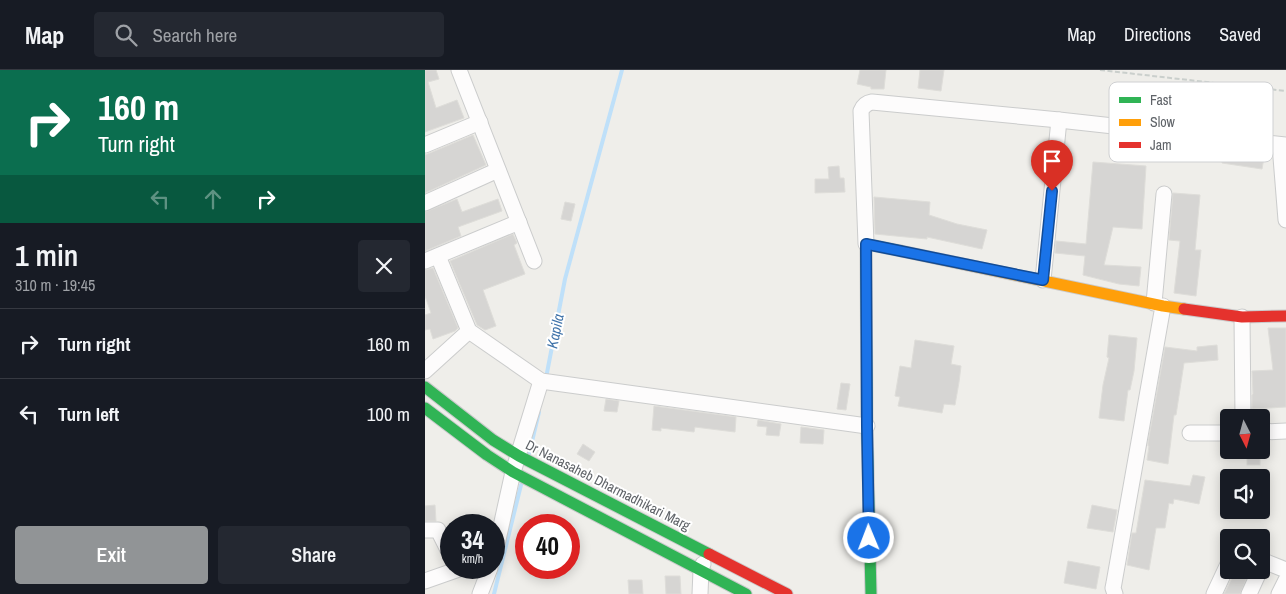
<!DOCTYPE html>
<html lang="en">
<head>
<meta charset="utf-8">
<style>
  body { margin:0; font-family:"Archivo Narrow",sans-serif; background:#242831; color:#f1f3f6; height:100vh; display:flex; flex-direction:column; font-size:19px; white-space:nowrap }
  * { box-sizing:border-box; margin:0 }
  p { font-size:16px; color:#9ea1a6 }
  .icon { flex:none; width:28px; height:28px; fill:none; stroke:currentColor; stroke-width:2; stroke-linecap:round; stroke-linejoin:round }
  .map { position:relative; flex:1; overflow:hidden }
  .sheet { display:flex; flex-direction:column; background:#171b24; width:425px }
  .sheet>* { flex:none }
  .top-card { background:#0b6e4f; color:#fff; overflow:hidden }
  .needle { width:32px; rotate:174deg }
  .controls { position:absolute; left:795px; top:339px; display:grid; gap:10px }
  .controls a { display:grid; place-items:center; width:50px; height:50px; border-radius:5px; background:#171b24; box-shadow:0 2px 12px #0003; font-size:25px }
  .speed { position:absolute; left:15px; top:444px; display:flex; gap:10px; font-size:25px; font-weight:700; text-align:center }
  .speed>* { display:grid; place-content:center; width:65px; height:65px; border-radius:50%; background:#171b24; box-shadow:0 2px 12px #0003; line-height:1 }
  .speed small { font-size:12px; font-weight:400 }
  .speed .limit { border:8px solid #d22; background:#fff; color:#111 }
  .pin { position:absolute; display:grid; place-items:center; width:42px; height:42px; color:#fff; margin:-51px -21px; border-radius:50% 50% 50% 0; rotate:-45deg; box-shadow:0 0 5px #0007 }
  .pin .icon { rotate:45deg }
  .me { position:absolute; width:55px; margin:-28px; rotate:359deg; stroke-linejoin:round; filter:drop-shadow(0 0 4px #0008) }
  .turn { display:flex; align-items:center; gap:18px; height:105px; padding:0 15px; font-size:22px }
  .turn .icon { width:65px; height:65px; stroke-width:2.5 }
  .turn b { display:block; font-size:35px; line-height:42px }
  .lanes { display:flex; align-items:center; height:48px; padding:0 15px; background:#0003; justify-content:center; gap:25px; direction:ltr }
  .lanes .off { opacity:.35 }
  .round { display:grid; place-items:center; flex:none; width:52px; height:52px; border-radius:5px; background:#242831 }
  .overview { display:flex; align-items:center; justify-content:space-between; height:85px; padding:0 15px }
  h1 { font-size:30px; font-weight:600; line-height:38px }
  .button { display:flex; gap:10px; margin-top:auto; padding:10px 15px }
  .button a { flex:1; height:58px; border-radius:5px; background:#919496; color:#fff; font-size:20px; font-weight:600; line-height:58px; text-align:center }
  .button a+a { background:#242831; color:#f1f3f6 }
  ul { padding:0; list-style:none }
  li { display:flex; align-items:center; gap:15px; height:70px; padding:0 15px; border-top:1px solid #363941 }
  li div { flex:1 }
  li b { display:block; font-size:19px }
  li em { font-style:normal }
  header { display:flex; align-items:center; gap:30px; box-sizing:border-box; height:70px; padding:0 25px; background:#171b24; border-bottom:1px solid #363941 }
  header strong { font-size:24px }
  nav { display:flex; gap:28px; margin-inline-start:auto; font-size:18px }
  .search { width:350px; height:45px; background:#242831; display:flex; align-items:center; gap:12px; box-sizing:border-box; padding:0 18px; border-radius:5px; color:#9ea1a6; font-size:19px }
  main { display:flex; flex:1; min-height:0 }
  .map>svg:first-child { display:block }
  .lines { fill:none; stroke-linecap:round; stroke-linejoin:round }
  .stream { stroke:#bfe0f9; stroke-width:4 }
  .building { fill:#d6d5d3; stroke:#deddd9 }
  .street-casing { stroke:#cbcccc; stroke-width:17 }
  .fast-casing { stroke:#cacacb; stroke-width:13 }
  .slow-casing { stroke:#cacacb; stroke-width:13 }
  .jam-casing { stroke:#cacacb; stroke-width:13 }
  .path { stroke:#cacfcc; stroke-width:2; stroke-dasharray:5 2.5; stroke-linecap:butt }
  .street { stroke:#fdfcfc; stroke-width:15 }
  .fast { stroke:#30b455; stroke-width:11 }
  .slow { stroke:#ff9f0a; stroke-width:11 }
  .jam { stroke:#e5322d; stroke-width:11 }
  .route-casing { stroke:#114b97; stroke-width:12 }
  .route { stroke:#1a73e8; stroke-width:9 }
  .labels { text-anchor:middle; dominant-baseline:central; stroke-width:4; stroke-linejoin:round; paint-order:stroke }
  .street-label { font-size:14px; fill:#5f6368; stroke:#fff }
  .water-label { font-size:15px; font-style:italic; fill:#4174aa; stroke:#fff }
  .key { fill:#fff; stroke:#cfd0d2; stroke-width:1 }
  .key-label { font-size:14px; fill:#5f6368 }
</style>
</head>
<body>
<header>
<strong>Map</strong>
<div class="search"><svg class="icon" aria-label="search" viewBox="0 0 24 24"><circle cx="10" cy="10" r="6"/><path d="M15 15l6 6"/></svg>Search here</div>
<nav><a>Map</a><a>Directions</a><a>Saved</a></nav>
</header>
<main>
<section class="sheet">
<div class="top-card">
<div class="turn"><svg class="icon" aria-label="right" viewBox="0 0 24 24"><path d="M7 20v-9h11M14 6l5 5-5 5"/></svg><div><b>160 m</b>Turn right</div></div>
<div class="lanes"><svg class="icon off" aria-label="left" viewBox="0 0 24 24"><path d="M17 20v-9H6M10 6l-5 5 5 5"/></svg><svg class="icon off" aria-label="ahead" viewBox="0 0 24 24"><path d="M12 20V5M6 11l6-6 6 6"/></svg><svg class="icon" aria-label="right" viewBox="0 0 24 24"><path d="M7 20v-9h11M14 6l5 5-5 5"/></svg></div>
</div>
<div class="overview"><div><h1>1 min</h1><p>310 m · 19:45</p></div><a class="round"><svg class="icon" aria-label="close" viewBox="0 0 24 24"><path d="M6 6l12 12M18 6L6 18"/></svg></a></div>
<ul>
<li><svg class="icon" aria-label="right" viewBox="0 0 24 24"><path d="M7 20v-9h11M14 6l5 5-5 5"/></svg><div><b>Turn right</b></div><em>160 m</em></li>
<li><svg class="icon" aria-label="left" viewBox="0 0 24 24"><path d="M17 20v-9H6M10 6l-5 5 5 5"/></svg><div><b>Turn left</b></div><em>100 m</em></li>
</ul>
<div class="button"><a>Exit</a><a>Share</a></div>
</section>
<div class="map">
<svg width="861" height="524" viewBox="0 0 861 524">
  <rect width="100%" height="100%" fill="#efeeea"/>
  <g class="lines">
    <g class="stream">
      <polyline points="121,308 140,209 197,0"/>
      <polyline points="104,384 114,342"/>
      <polyline points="69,524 96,415"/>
    </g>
  </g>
  <g class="building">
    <polygon points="0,0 11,0 14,9 3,12 11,38 32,30 39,48 0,62"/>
    <polygon points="435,0 461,0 459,19 446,19 446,17 432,14"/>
    <polygon points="495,0 519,0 516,21 493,18"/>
    <polygon points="48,65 61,95 0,123 0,85"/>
    <polygon points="799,78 840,82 837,99 797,93"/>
    <polygon points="668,92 721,96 717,159 688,157 679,195 716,197 714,216 694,214 658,205 660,186 630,183 631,171 661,174"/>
    <polygon points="414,96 415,108 419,108 420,122 390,123 390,109 404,109 403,97"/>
    <polygon points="748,123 775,125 770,180 776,180 771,226 749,223 755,171 744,170"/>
    <polygon points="449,127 505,132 504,145 532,154 562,160 557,179 502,167 502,169 450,164"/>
    <polygon points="32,129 37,142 73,129 77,141 33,157 36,166 0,181 0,142"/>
    <polygon points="140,132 150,134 146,151 136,149"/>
    <polygon points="88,164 92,173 89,175 100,204 58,220 71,256 60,260 52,255 25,191"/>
    <polygon points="8,198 33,258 30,261 8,269 5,259 0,260 0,245 6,243 0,226 0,200"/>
    <polygon points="843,258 861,258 861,337 827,339 827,325 828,324 827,301 848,300"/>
    <polygon points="684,265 712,268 709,301 705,320 703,320 699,351 674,348 678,315 684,288 682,287"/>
    <polygon points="490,270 529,276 526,294 536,296 534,312 530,335 519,334 517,343 473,336 475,327 470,326 475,296 486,298"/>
    <polygon points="792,275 793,290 759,293 751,345 749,345 743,394 722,390 724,376 723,376 723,373 740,277 772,281 772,277"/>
    <polygon points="416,313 425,314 421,340 412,339"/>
    <polygon points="181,329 194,331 192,342 179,341"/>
    <polygon points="229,336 311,347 310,362 270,357 269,362 236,358 236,361 227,360"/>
    <polygon points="333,350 356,354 354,366 341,365 342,357 332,356"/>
    <polygon points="376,357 399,360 398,374 375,373"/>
    <polygon points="158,374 170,382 164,391 152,384"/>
    <rect x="822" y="380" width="13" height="15"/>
    <polygon points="768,405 780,407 774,434 749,429 748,434 744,433 740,458 731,458 724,500 702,495 707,463 711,463 720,410 765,416"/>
    <polygon points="10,435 11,451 0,451 0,436"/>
    <polygon points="667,435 692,440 688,462 662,458"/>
    <polygon points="643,491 675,497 671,519 639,513"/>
    <polygon points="811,500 825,500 815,524 799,524"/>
    <polygon points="240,506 255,506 256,524 241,524"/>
    <polygon points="203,510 217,510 218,524 204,524"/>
  </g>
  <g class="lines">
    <defs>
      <g id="street">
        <polyline points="34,0 109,191"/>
        <polyline points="0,75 55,52"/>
        <polyline points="855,75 861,150"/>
        <polyline points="0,133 73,100"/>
        <path d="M 441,174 L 436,41 C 438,36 441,33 447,32 L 634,50 L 861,75"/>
        <polyline points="13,186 44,261 116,311 442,356"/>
        <polyline points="0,191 94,152"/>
        <polyline points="618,210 634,50"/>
        <polyline points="729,233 739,124"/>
        <polyline points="817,247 818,348"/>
        <polyline points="0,301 44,261"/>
        <polyline points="836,362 861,361"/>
        <polyline points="765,363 804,363"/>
        <polyline points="0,460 13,460 26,486"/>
        <polyline points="69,488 88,402 116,311"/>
        <polyline points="836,490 861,500"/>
        <polyline points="0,511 37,498"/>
        <polyline points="55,524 65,498"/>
        <polyline points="275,524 276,500 278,494"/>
        <polyline points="690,524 688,518 689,513 738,236"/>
        <polyline points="789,524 804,492"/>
        <polyline points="824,524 835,500"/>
        <polyline points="854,524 861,510"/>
      </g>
      <g id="fast">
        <polyline points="0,317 68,370 94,386 284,484"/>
        <polyline points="0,338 62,385 88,402 321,524"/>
        <polyline points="446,524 442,356 441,174 476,181"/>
      </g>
      <polyline id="slow" points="476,181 738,236 759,239"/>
      <g id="jam">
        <polyline points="759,239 817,247 861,246"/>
        <polyline points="284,484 362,524"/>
      </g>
    </defs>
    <use href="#street" class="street-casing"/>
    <use href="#fast" class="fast-casing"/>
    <use href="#slow" class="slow-casing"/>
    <use href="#jam" class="jam-casing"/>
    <polyline class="path" points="675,0 861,21"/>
    <use href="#street" class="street"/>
    <use href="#fast" class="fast"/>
    <use href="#slow" class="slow"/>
    <use href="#jam" class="jam"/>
  </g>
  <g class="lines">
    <defs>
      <polyline id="route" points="444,468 442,356 441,174 618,210 627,121"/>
    </defs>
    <use href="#route" class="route-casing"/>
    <use href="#route" class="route"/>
  </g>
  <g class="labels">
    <g class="street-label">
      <text transform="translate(183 415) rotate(27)">Dr Nanasaheb Dharmadhikari Marg</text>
    </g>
    <g class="water-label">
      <text transform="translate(130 261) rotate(-79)">Kapila</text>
    </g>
  </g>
  <rect x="684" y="12" width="164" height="80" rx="8" class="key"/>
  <rect x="694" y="27" width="22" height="6" fill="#30b455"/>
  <rect x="694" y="49" width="22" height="7" fill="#ff9f0a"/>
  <rect x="694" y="72" width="22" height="6" fill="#e5322d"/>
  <g class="key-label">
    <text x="725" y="35">Fast</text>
    <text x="725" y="57">Slow</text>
    <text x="725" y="80">Jam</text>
  </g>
</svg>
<div class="controls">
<a><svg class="needle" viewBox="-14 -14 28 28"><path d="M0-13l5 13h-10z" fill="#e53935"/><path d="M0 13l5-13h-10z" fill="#9ea1a6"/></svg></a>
<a><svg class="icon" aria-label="sound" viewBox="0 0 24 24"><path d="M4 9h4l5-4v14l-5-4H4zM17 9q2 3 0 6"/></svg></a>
<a><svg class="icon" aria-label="search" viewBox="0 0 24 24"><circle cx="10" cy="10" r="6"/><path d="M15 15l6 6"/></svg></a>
</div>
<div class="speed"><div>34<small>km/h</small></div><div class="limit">40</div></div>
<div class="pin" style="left:627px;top:121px;background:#d93025"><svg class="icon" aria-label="arrive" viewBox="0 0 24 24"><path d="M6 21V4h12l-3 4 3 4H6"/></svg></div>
<svg class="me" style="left:444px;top:468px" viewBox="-20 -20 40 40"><circle r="17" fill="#1a73e8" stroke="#fff" stroke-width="3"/><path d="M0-11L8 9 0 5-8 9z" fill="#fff"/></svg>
</div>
</main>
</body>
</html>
